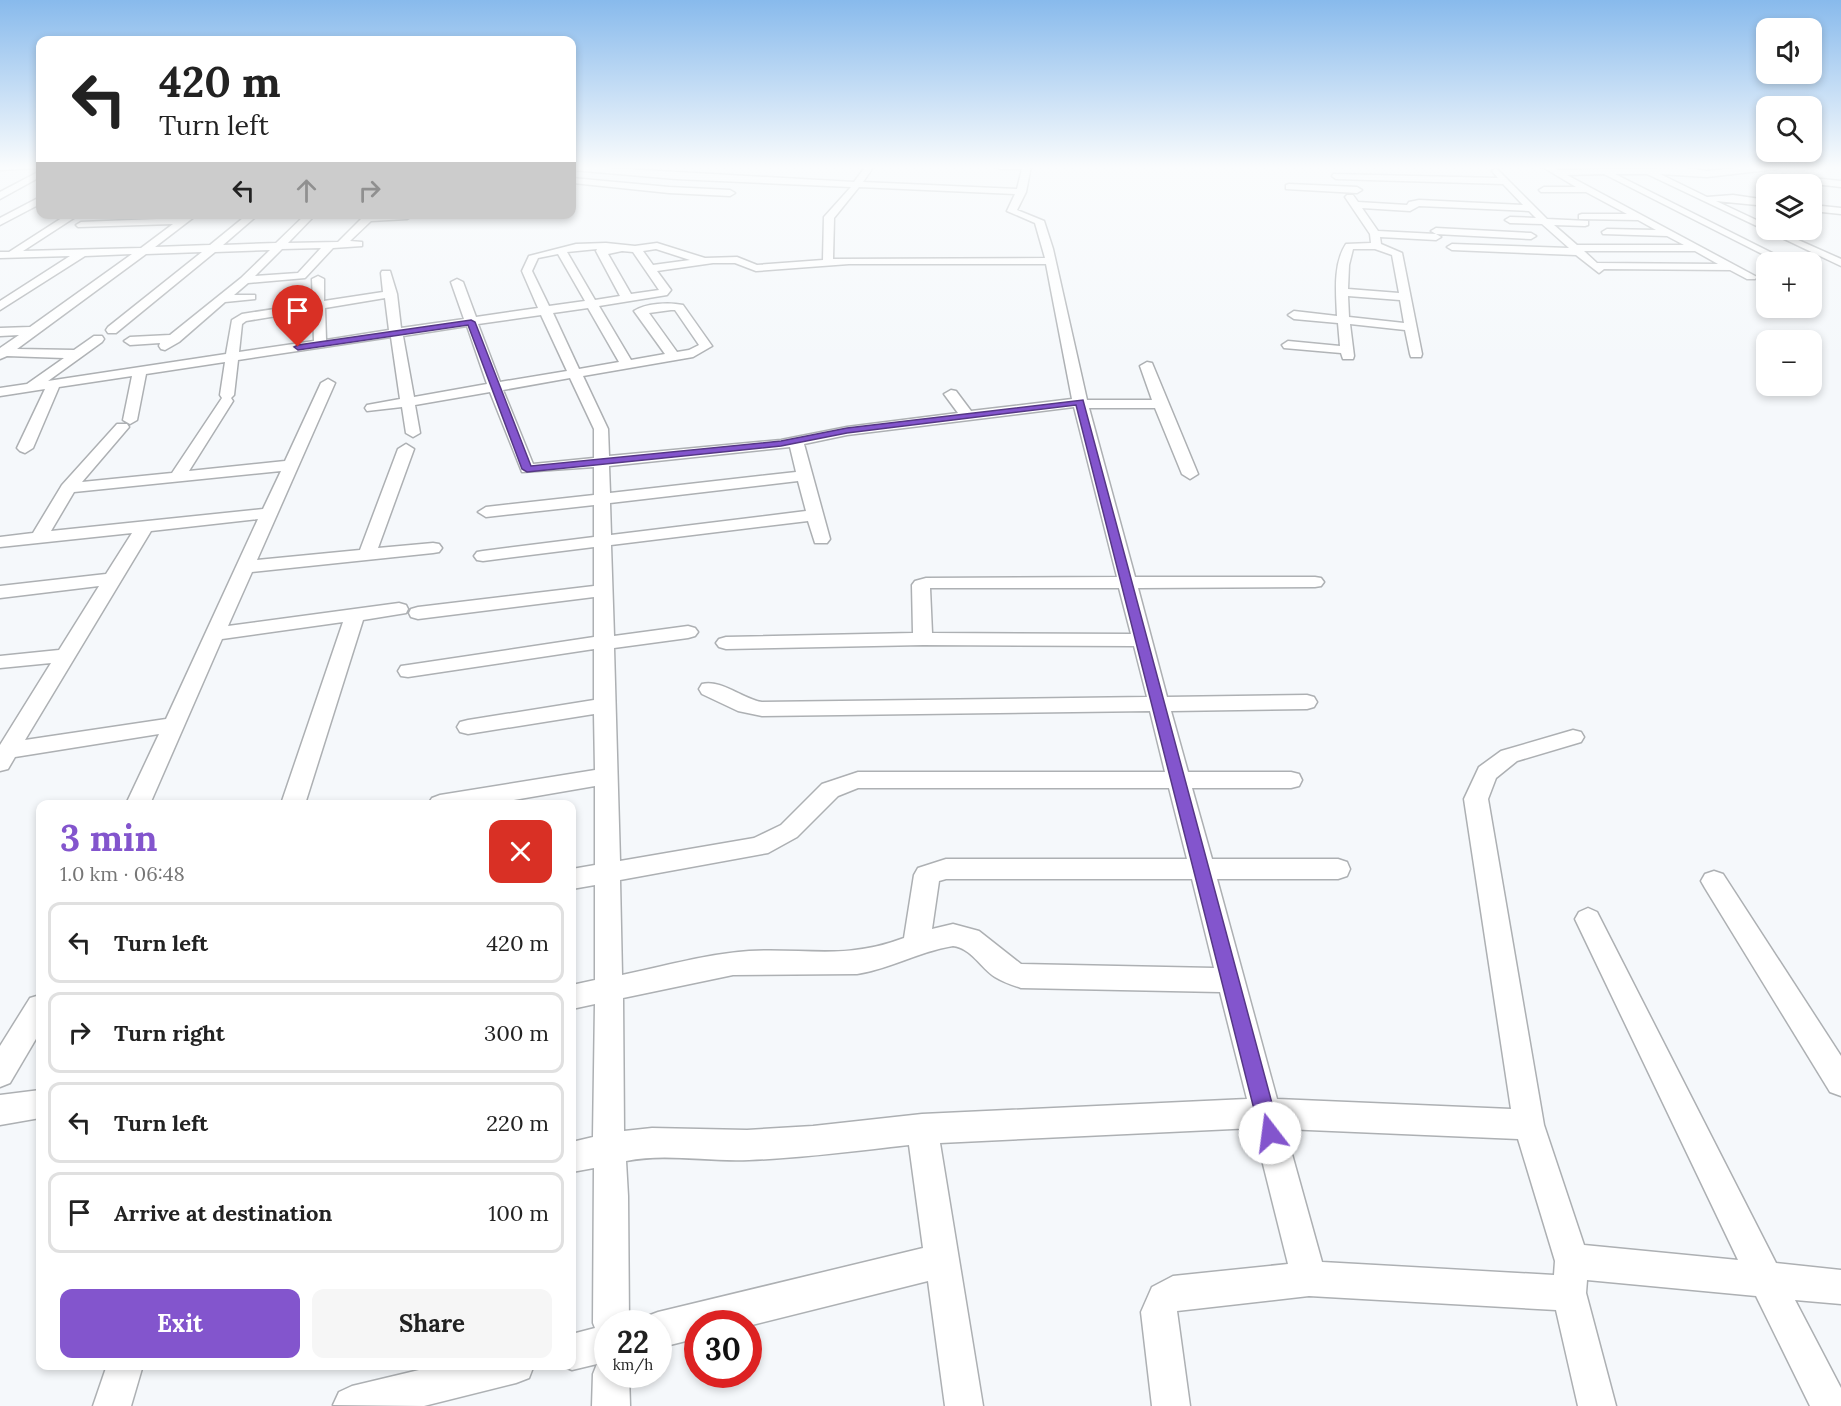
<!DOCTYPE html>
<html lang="en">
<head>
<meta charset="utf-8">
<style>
  body { margin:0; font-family:Lora,serif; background:#f6f6f6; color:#222; height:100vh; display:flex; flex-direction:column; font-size:22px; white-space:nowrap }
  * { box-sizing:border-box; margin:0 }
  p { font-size:20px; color:#767676 }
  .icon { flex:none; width:33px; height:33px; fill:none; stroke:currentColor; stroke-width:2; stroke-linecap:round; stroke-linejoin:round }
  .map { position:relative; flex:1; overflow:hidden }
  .sheet { position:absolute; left:36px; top:800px; width:540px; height:570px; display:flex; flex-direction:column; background:#fff; border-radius:12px; box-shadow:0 3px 9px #0003 }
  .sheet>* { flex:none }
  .banner { position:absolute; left:36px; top:36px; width:540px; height:183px; border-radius:12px; box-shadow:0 3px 9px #0003; background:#fff; color:#222; overflow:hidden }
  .tools { position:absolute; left:1756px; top:18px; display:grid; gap:12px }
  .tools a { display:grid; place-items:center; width:66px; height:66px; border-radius:12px; background:#fff; box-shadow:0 3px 9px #0003; font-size:30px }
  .speed { position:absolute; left:594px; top:1310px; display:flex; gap:12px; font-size:30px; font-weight:700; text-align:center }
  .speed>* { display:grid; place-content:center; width:78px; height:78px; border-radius:50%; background:#fff; box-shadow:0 3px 9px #0003; line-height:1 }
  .speed small { font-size:15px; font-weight:400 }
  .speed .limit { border:9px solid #d22; background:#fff; color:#111 }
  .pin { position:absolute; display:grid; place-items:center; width:51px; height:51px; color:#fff; margin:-62px -26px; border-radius:50% 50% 50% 0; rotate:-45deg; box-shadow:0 0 6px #0007 }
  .pin .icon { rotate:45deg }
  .me { position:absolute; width:66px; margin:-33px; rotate:345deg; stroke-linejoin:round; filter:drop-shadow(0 0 4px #0008) }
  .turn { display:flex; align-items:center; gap:21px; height:126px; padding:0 24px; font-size:27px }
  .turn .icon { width:78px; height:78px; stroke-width:2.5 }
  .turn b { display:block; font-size:42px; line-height:51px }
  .lanes { display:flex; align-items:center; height:57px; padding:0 24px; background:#0003; justify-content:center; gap:30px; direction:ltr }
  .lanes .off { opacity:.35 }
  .round { display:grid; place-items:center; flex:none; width:63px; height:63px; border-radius:12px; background:#f6f6f6 }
  .headline { display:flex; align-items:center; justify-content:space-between; height:102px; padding:0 24px }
  h1 { font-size:36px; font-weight:700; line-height:45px; color:#8355cd }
  .cta { display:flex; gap:12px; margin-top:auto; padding:12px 24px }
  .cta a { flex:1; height:69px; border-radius:12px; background:#8355cd; color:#fff; font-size:24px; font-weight:700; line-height:69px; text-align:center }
  .cta a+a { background:#f6f6f6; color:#222 }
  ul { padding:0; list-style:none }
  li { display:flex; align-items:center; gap:18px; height:81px; margin:0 12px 9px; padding:0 12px; border:3px solid #e0e0e0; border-radius:12px }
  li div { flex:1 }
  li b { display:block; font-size:22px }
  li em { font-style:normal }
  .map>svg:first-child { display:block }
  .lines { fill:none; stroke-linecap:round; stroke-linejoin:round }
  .minor-casing { stroke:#adb0b3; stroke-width:3 }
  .minor { fill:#fff; fill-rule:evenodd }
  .route { fill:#8355cd; stroke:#553785; stroke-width:1.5 }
</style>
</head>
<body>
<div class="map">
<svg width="1841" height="1406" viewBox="0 0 1841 1406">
  <rect width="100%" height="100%" fill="#f5f8fb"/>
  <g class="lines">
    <defs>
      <g id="minor">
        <polygon points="0,166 40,166 40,168 0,170"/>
        <path d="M 572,166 L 854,182 L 866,166 L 874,166 L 863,182 L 1017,189 L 1022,169 L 1000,169 L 996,166 L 1031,166 L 1026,192 L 1017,210 L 1044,221 L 1053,249 L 1087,400 L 1152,400 L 1140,366 L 1147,362 L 1152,363 L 1198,474 L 1190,479 L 1182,474 L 1155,408 L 1089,408 L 1135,577 L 1315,577 L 1321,578 L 1324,582 L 1321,586 L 1315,587 L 1138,588 L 1167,697 L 1307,695 L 1314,697 L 1317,702 L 1314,707 L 1307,709 L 1171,711 L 1188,772 L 1291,772 L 1299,774 L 1302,780 L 1299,786 L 1291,788 L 1192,788 L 1212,859 L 1338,859 L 1347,862 L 1350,869 L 1347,876 L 1338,879 L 1217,879 L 1277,1099 L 1511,1109 L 1464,799 L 1479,767 L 1501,751 L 1573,730 L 1581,732 L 1584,737 L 1581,742 L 1517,761 L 1496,778 L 1488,799 L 1544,1125 L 1584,1245 L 1738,1260 L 1575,919 L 1579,912 L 1588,908 L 1597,912 L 1776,1263 L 1841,1270 L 1841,1304 L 1795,1300 L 1841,1388 L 1841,1406 L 1810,1406 L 1756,1296 L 1587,1280 L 1586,1293 L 1616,1406 L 1578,1406 L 1556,1310 L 1309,1296 L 1177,1311 L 1190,1406 L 1152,1406 L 1141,1312 L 1152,1287 L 1173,1276 L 1288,1264 L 1254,1128 L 940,1143 L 983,1406 L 945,1406 L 928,1281 L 748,1326 L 748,1323 L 698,1323 L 698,1338 L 658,1348 L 658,1323 L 643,1323 L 645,1317 L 658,1312 L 923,1248 L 909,1145 C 856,1151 803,1158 749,1160 C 708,1162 666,1153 626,1161 L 628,1196 L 629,1323 L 608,1323 L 608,1374 L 629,1374 L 630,1406 L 592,1406 L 593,1374 L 597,1364 L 572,1370 L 560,1365 L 572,1365 L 572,1334 L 595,1328 L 593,1323 L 594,1168 L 572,1172 L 572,1142 L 593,1137 L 595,1004 L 572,1009 L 572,985 L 595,980 L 595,885 L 572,889 L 572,869 L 595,865 L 595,786 L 490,804 L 428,804 L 432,798 L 440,795 L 595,770 L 594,714 L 468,734 L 460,732 L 457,727 L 460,722 L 468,720 L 594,700 L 594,649 L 408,677 L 401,676 L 398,671 L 401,666 L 408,665 L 594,637 L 594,597 L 418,619 L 411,617 L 409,613 L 411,609 L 418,607 L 594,586 L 594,547 L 483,561 L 477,560 L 474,556 L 477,552 L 483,551 L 594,537 L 594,505 L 486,517 L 478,512 L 486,507 L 594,495 L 594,467 L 522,472 L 490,392 L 415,405 L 420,433 L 413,437 L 406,433 L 402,407 L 367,411 L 365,408 L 367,405 L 400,399 L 391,337 L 238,360 L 234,395 L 231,398 L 233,401 L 189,471 L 285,461 L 321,383 L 328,379 L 335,383 L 257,560 L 360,550 L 398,449 L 406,444 L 414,449 L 378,548 L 433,543 L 439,544 L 442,548 L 439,552 L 433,553 L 252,572 L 228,626 L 399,603 L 406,605 L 408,609 L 406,613 L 363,620 L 305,804 L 281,804 L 343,622 L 222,639 L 150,804 L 126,804 L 159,734 L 15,757 L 8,769 L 0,771 L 0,745 L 51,663 L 0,668 L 0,656 L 59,650 L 99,586 L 0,598 L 0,586 L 106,574 L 132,533 L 0,547 L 0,537 L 33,533 L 62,485 L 117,424 L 127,424 L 129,427 L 82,482 L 172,473 L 222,398 L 220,395 L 225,362 L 146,374 L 137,420 L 130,424 L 123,420 L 132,376 L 59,387 L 33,448 L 25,453 L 20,451 L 17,448 L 45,389 L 0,396 L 0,388 L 27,384 L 64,358 L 7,356 L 0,359 L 0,348 L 19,335 L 0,336 L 0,328 L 30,327 L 132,254 L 85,256 L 0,310 L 0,301 L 70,256 L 0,258 L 0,252 L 9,252 L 68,214 L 80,214 L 23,251 L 141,248 L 173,224 L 78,227 L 76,225 L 81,222 L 182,218 L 187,214 L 198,214 L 155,247 L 210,245 L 248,214 L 259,214 L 223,245 L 276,243 L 306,214 L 316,214 L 288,243 L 338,242 L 366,214 L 412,216 L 407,219 L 371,221 L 350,241 L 362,242 L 362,246 L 333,248 L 305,278 L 248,283 L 234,295 L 255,295 L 255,299 L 225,302 L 179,342 L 165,350 L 161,349 L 159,346 L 160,343 L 130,345 L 124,341 L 130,337 L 170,335 L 241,278 L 270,250 L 215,252 L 116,333 L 108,333 L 106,330 L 108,327 L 202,252 L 146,254 L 17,349 L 74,350 L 94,336 L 102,336 L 104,339 L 102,342 L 48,381 L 226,354 L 232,320 L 242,314 L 313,303 L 312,279 L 318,276 L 324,279 L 324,301 L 383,292 L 381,273 L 382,271 L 390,271 L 397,294 L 401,328 L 464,319 L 451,282 L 457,279 L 463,282 L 476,317 L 538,308 L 522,271 L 529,256 L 576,244 L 606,243 L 635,246 L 657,243 L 705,258 L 737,257 L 757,265 L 823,260 L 824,217 L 851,187 L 676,179 L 572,170 ZM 859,187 L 1015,194 L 1007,211 L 1035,223 L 1045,258 L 833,259 L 834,218 ZM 321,248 L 298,273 L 255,276 L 282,249 ZM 597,249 L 596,251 L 620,296 L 595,300 L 567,252 ZM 656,249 L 690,260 L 653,265 L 643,251 ZM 622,251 L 633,252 L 659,290 L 631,294 L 608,254 ZM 558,254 L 585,301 L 549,306 L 532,271 L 538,258 ZM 713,263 L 735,263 L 756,271 L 849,264 L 1046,264 L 1072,399 L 971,411 L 956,391 L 951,390 L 944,394 L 958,413 L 847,427 L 781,440 L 609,456 L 608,429 L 583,376 L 693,357 L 712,346 L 683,305 C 670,302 645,303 634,311 L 665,354 L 631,360 L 599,306 L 667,295 L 671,290 L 657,271 ZM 385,298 L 389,330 L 326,340 L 325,308 ZM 588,308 L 619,362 L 579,369 L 553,313 ZM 313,310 L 314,341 L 239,352 L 242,324 L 246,321 ZM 671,310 L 675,310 L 699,345 L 689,350 L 677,352 L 649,313 ZM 541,315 L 567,371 L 500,382 L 478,324 ZM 467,326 L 487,384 L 414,397 L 403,336 ZM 570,378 L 594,429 L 594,458 L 533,464 L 503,390 ZM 1074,407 L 1117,577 L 926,578 L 915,581 L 912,585 L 913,633 L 726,637 L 719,639 L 716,643 L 719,647 L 726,649 L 923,645 L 1134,646 L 1147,697 L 762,702 C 743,699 721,679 702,684 L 699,689 L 702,694 L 738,711 L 762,716 L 1150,711 L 1165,772 L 858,772 L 822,784 L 781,825 L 754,838 L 620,861 L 614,648 L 688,638 L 695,636 L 698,632 L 695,628 L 688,626 L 614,636 L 611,545 L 808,521 L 815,543 L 827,543 L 830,539 L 804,444 L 847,435 ZM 790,447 L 796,472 L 610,493 L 609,466 ZM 281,471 L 263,509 L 51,531 L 74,492 ZM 798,481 L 806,511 L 611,535 L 610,503 ZM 258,519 L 166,719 L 25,740 L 151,531 ZM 930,588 L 1119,588 L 1131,634 L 932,633 ZM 858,788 L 1169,788 L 1187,859 L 946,859 L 918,868 L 914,875 L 904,938 C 846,960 808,948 749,951 C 707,954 664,966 622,975 L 620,880 L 768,853 L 797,837 L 838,796 ZM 946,879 L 1192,879 L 1214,968 L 1021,964 L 979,931 L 953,924 L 932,929 L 939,881 ZM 953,946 C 971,948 981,968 995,977 C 1003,982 1012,985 1021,988 L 1220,992 L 1247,1099 L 922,1114 L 813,1126 L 747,1130 L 652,1128 L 624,1131 L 623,998 L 733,975 L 857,974 C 890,969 920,951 953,946 ZM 1285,1129 L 1518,1139 L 1555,1261 L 1554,1275 L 1322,1262 Z"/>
        <path d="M 1541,166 L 1551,166 L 1558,170 L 1685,168 L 1707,171 L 1755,166 L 1781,166 L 1777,169 L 1707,177 L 1660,174 L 1707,197 L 1733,195 L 1767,200 L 1767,206 L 1716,201 L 1767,225 L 1767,230 L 1776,230 L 1841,259 L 1841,266 L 1647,174 L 1615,174 L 1790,262 L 1778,262 L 1604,174 L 1567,175 L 1757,277 L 1755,279 L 1747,279 L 1730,270 L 1604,269 L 1599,273 L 1576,255 L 1452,250 L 1447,247 L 1452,244 L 1569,248 L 1542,224 L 1510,223 L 1505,220 L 1510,217 L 1536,218 L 1529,211 L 1419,206 L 1410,211 L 1362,208 L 1378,231 L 1436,234 L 1431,231 L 1436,228 L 1531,233 L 1536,236 L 1531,239 L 1436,234 L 1441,237 L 1436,240 L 1380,237 L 1381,244 L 1402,253 L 1422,354 L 1421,357 L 1411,357 L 1410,354 L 1405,330 L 1350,324 L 1354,356 L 1353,359 L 1343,359 L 1341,353 L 1284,348 L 1282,345 L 1288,341 L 1340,346 L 1338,323 L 1294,319 L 1288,315 L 1294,311 L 1337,316 C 1336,292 1333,264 1346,244 L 1371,243 L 1370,234 L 1345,197 L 1347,195 L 1353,195 L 1358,202 L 1407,205 L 1409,202 L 1419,200 L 1523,205 L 1503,184 L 1336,179 L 1332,176 L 1333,174 L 1498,178 L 1492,171 L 1496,168 L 1547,219 L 1588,221 L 1588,225 L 1585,226 L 1554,225 L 1577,245 L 1684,245 L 1667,236 L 1603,234 L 1602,232 L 1607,229 L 1656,230 L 1638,220 L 1579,219 L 1579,215 L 1582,214 L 1627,214 L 1586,192 L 1541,192 L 1539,190 L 1544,187 L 1576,187 ZM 1353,249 L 1375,249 L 1392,255 L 1399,293 L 1348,289 L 1349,265 ZM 1584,251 L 1695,251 L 1718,264 L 1597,263 ZM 1348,296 L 1400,300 L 1404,323 L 1349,317 Z"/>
        <polygon points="40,171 40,177 0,199 0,192"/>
        <polygon points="1782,175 1841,181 1841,187 1779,180 1779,176"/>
        <polygon points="572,178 669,187 730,190 735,193 730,196 669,193 573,183"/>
        <polygon points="1289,184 1357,187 1362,190 1357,193 1286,189 1286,185"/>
        <polygon points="40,197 40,204 0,225 0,218"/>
        <polygon points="1812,205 1841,208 1841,214 1812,211"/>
        <polygon points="1714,871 1723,874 1841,1056 1841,1096 1830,1092 1705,888 1701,881 1705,874"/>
        <polygon points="40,995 40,1032 10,1083 0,1087 0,1046 30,998"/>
        <polygon points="40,1090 40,1118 0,1125 0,1095"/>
        <polygon points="107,1365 143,1365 131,1406 93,1406"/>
        <polygon points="440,1365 534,1365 529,1378 516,1383 424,1406 333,1405 339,1392 352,1386"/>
      </g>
    </defs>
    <use href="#minor" class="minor-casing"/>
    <use href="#minor" class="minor"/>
  </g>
  <linearGradient id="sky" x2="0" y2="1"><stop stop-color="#88baec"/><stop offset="0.46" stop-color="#fafcfd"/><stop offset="1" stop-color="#fafcfd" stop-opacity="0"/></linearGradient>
  <rect width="1841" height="363" fill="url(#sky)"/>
  <polygon class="route" points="471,320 475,322 531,466 781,441 847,428 1083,400 1280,1133 1277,1140 1270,1143 1263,1140 1260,1133 1076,405 847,433 781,446 527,472 522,469 468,325 298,350 294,347 298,345"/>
</svg>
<div class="tools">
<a><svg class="icon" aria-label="sound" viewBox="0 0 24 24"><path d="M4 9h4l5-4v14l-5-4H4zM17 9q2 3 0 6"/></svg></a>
<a><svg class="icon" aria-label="search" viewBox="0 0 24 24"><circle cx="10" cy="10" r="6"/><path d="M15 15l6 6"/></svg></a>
<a><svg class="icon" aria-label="layers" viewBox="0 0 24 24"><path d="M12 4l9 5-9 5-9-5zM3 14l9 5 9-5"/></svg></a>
<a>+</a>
<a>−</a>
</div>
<div class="speed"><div>22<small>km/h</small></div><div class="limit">30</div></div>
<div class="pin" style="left:298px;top:347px;background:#d93025"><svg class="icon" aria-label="arrive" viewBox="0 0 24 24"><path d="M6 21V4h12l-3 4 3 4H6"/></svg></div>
<svg class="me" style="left:1270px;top:1133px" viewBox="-20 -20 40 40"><circle r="19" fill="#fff"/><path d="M0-13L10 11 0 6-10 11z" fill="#8355cd"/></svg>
<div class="banner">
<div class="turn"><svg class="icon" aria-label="left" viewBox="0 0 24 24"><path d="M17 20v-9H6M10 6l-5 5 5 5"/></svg><div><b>420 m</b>Turn left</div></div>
<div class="lanes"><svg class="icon" aria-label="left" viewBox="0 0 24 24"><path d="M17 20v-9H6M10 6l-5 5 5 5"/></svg><svg class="icon off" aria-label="ahead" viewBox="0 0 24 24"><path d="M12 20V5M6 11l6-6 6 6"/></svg><svg class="icon off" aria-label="right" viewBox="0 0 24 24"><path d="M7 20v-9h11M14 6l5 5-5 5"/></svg></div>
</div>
<section class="sheet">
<div class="headline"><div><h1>3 min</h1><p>1.0 km · 06:48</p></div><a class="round" style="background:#d93025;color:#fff"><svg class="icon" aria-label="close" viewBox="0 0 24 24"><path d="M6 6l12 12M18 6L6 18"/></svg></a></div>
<ul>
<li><svg class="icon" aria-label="left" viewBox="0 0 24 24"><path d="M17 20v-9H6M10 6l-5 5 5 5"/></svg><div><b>Turn left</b></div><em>420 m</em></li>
<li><svg class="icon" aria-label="right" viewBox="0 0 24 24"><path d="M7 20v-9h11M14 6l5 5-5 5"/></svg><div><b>Turn right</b></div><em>300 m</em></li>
<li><svg class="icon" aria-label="left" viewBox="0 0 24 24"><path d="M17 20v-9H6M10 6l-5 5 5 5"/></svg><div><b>Turn left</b></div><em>220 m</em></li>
<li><svg class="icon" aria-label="arrive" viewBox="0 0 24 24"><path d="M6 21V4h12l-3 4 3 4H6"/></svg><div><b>Arrive at destination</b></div><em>100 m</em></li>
</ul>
<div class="cta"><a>Exit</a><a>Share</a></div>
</section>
</div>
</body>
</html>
